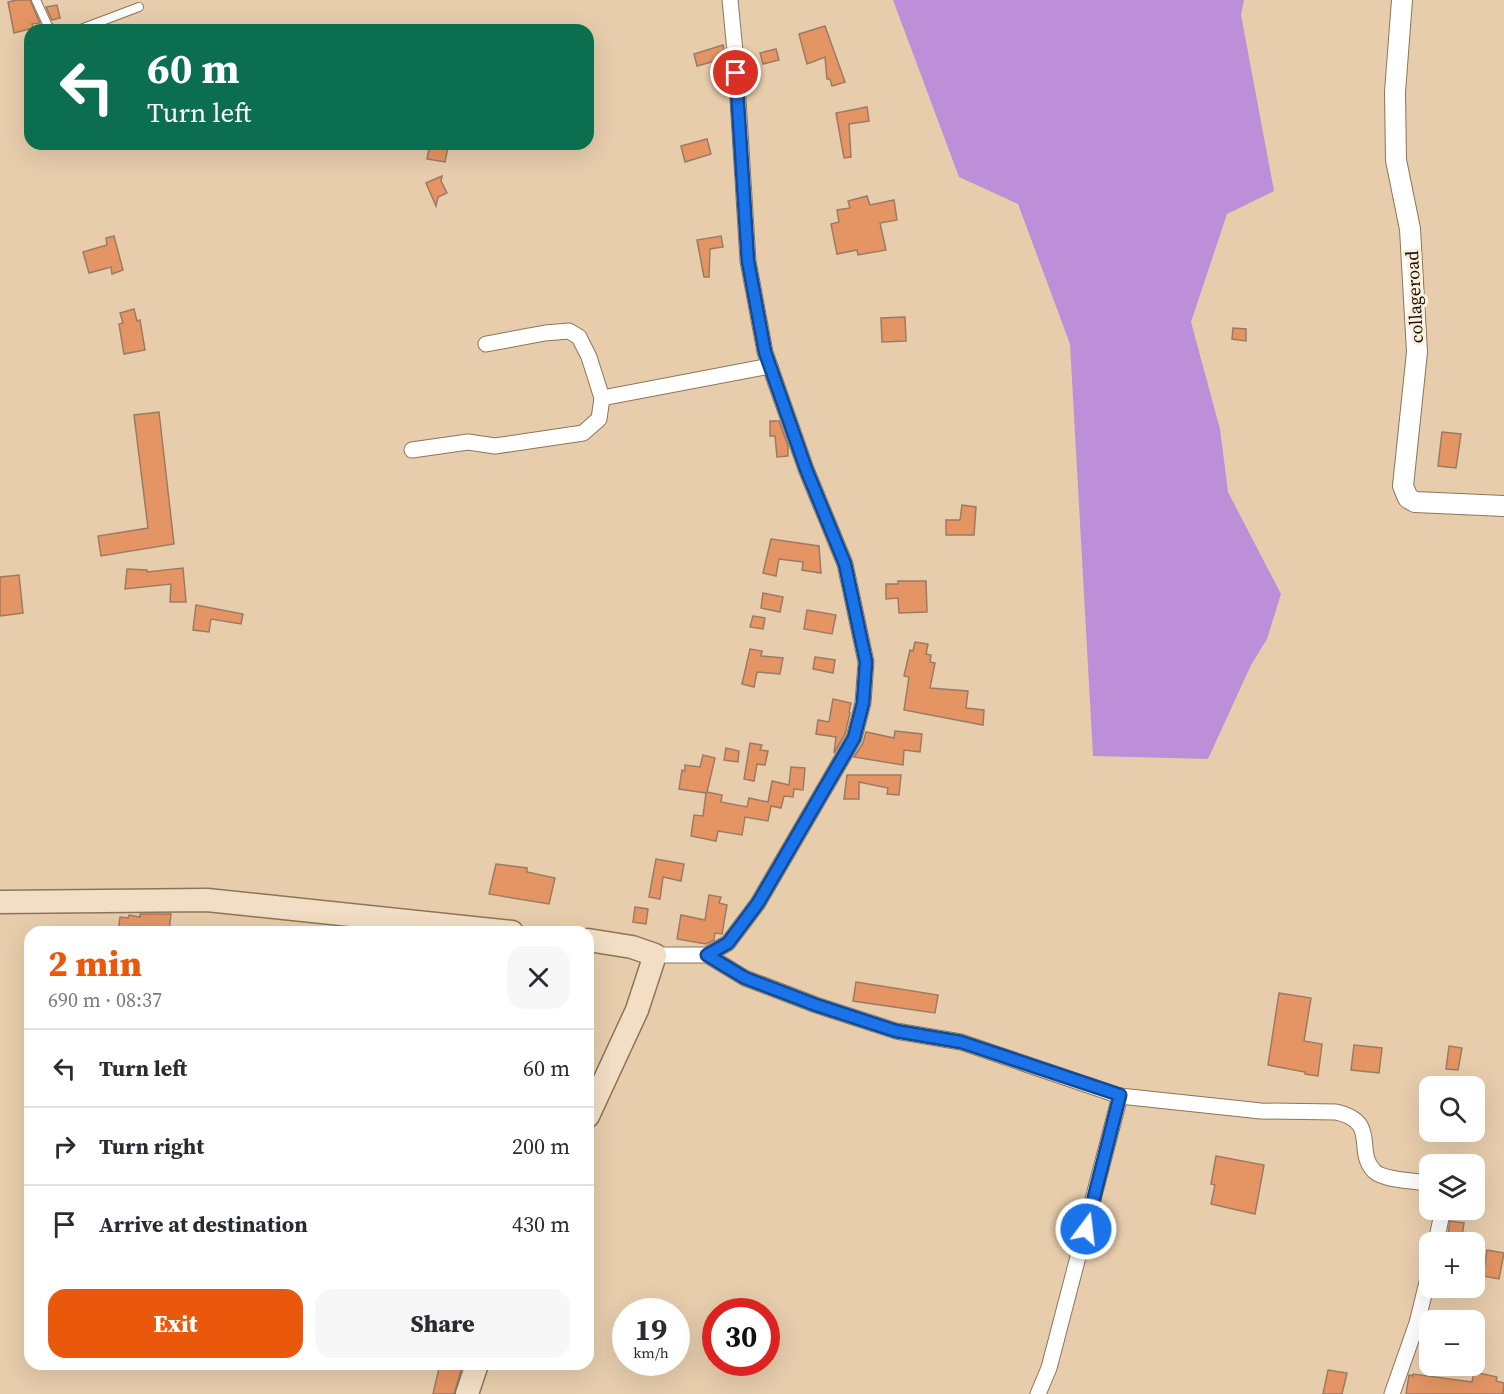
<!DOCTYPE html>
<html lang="en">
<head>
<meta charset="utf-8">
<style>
  body { margin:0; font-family:"Source Serif 4",serif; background:#f7f7f7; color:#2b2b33; height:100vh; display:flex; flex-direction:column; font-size:22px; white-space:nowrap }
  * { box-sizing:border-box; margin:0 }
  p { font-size:20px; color:#7c7c81 }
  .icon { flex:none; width:33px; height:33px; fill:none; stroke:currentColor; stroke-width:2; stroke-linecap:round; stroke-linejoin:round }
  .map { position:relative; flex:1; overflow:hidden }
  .side { position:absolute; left:24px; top:926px; width:570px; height:444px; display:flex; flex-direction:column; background:#fff; border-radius:18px; box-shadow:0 6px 24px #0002 }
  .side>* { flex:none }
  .top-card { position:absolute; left:24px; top:24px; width:570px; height:126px; border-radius:18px; box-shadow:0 6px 24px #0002; background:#0b6e4f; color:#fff; overflow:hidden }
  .buttons { position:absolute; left:1419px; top:1076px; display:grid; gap:12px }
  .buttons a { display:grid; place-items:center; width:66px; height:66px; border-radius:12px; background:#fff; box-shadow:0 6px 24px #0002; font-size:30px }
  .speed { position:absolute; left:612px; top:1298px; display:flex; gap:12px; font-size:30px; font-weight:700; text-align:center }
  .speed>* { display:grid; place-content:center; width:78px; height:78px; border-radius:50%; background:#fff; box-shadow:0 6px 24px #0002; line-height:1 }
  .speed small { font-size:15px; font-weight:400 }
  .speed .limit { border:9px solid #d22; background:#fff; color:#111 }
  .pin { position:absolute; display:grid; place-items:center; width:51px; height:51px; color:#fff; margin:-26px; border:3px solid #fff; border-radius:50%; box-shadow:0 2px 6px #0007 }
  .me { position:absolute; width:66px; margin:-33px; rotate:15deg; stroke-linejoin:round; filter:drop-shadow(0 0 4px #0008) }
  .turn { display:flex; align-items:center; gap:21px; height:126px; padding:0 24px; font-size:27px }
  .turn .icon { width:78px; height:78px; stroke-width:2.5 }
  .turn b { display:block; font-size:42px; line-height:51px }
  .round { display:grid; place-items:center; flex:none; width:63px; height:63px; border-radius:18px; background:#f7f7f7 }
  .headline { display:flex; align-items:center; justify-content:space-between; height:102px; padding:0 24px }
  h1 { font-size:36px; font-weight:800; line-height:45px; color:#ea580c }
  .cta { display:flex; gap:12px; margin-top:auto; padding:12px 24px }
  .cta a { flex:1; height:69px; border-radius:18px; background:#ea580c; color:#fff; font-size:24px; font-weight:800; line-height:69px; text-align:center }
  .cta a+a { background:#f7f7f7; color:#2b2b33 }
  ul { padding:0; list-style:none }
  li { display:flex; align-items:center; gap:18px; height:78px; padding:0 24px; border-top:2px solid #e1e1e2 }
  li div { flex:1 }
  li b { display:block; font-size:22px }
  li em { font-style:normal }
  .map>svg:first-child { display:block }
  .water { fill:#bd8fd9 }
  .building { fill:#e59563; stroke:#9c7a65; stroke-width:1.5 }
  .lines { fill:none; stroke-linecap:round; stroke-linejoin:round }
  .service-casing { stroke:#8d7557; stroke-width:10 }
  .minor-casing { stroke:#8d7557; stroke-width:17 }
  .tertiary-casing { stroke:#8d7557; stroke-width:22 }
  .secondary-casing { stroke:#8d7557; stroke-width:25 }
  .service { stroke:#fff; stroke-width:8 }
  .minor { stroke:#fff; stroke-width:15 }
  .tertiary { stroke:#fff; stroke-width:20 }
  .secondary { stroke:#f1dec4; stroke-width:22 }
  .route-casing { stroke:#114b97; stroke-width:15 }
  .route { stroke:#1a73e8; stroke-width:10 }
  .labels { text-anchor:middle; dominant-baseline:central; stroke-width:6; stroke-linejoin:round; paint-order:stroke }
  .street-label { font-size:18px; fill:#191005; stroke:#fef0df }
</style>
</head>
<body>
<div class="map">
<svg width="1504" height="1394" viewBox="0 0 1504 1394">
  <rect width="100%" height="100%" fill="#e7cdac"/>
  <polygon class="water" points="893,0 1244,0 1241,15 1274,191 1227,214 1191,322 1220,429 1228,492 1281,594 1267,639 1251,665 1208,759 1093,756 1070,344 1018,204 959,177"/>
  <g class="building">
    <polygon points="17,0 30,0 40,23 32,24 33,28 14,33 8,2"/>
    <polygon points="57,5 60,18 52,20 46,7"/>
    <polygon points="825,26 845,82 832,86 830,79 827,79 825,57 807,64 799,34"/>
    <polygon points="723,45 726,58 697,66 694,54"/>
    <polygon points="776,49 779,60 763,64 760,53"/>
    <polygon points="867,107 869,121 849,124 851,157 844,158 836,113"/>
    <polygon points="707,139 711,154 685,162 681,146"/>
    <polygon points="430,144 448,147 445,162 427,159"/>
    <polygon points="442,176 441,181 447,193 438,197 436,206 426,183"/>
    <polygon points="867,196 870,205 894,200 897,220 880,223 886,250 858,255 857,250 837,254 831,224 839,222 837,210 850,208 848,201"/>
    <polygon points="114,236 123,270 112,274 111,267 89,273 83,252 107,245 106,238"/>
    <polygon points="721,236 723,247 710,249 709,277 704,277 697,240"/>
    <polygon points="134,309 137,321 140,320 145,350 124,354 119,324 123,323 120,313"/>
    <polygon points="905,317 906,341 882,342 881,318"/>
    <polygon points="1233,328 1246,329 1246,341 1232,339"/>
    <polygon points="159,412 174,544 101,556 98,536 148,528 134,415"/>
    <polygon points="770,421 779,421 788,446 788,456 777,457 775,436 770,436"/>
    <polygon points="1442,432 1461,434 1456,468 1438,466"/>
    <polygon points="962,505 976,507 974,535 946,535 946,520 960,520"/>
    <polygon points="771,539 819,546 821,573 802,570 803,562 779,559 776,576 763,573"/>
    <polygon points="183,568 186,602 170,602 171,584 125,589 127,569 147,570 147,572"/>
    <polygon points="19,575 23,613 0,616 0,577"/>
    <polygon points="898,581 926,581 927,612 899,613 898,598 886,599 886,584 898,584"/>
    <polygon points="763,593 783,597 780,612 761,608"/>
    <polygon points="196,605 243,614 241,624 211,619 209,632 193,630"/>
    <polygon points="807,610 836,615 832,634 804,629"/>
    <polygon points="753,616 765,618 763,629 750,627"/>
    <polygon points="915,642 928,644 926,654 931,655 930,662 935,663 930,688 968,691 966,708 984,710 983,725 904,710 909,677 904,676 910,650 913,651"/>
    <polygon points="750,649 762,651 761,656 783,658 780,674 757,672 754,687 742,684"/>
    <polygon points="815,657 835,660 833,673 813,669"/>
    <polygon points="833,699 851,703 849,712 850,713 845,734 834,753 836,737 816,734 818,720 829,722"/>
    <polygon points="895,731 922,734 920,752 904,750 903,765 854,757 863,743 866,732 894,738"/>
    <polygon points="750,743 762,745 760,750 768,751 765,765 757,764 754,781 744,779"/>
    <polygon points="726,748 739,751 738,762 724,760"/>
    <polygon points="703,755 715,758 707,792 722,795 721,802 747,807 749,798 768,802 772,781 789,785 791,767 805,768 803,790 794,789 793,797 784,796 781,808 771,806 768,821 745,817 742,835 718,831 716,841 691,836 694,815 703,816 706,793 679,789 682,770 685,771 685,765 700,767"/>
    <polygon points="847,775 901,775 899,795 887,794 888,788 859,782 859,799 844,799"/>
    <polygon points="656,859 684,864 681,881 663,877 660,899 649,897"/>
    <polygon points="496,864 527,868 527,872 555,878 549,904 489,894"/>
    <polygon points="709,895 721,897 719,903 727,905 722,934 715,933 714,940 706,944 677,939 681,915 705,920"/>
    <polygon points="635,907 648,909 646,924 633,922"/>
    <polygon points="140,914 171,914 169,931 139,927 139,932 118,932 120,917 128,918 129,915 140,917"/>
    <polygon points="856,982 938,995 935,1013 853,1001"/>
    <polygon points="1279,993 1311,998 1304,1041 1322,1044 1318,1076 1305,1074 1305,1072 1268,1065"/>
    <polygon points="1354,1045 1382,1048 1379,1073 1351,1070"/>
    <polygon points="1449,1046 1462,1048 1458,1070 1446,1069"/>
    <polygon points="1216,1156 1264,1165 1255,1214 1211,1204 1215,1185 1211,1184"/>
    <polygon points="1450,1221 1464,1223 1462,1237 1448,1235"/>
    <polygon points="1487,1250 1504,1253 1499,1279 1483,1276"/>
    <polygon points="440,1364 463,1364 454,1394 433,1394"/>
    <polygon points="1328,1370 1347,1373 1342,1394 1323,1394"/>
    <polygon points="1474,1372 1497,1377 1496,1381 1504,1383 1503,1394 1406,1394 1409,1375 1413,1376 1413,1374 1472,1382"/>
  </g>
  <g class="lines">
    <defs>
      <g id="service">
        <polyline points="36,0 48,26 53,30"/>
        <polyline points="78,30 139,7"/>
      </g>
      <g id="minor">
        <polyline points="486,344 545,333 569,331 579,337 589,357 602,398 770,366"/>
        <polyline points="412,450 468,442 495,446 583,433 599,419 602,398"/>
        <polyline points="655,955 707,955 728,943 758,903 854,738 863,703 866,662 845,564 806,469 765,352 748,261 735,51 730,0"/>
        <polyline points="707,955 745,978 816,1005 896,1031 961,1042 1120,1096 1049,1368 1038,1394"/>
        <path d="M 1120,1096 L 1261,1111 L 1336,1112 C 1380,1122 1354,1150 1374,1171 C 1384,1181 1416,1180 1430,1184"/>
        <polyline points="1436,1242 1443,1209"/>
        <polyline points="1392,1394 1417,1323 1430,1270"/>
      </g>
      <polyline id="tertiary" points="1402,0 1395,92 1396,160 1410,229 1417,352 1403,486 1408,498 1415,502 1504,506"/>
      <g id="secondary">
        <polyline points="0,902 207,900 512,932"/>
        <polyline points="588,940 632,947 655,955 637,1010 588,1116"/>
        <polyline points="467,1394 477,1364"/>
      </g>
    </defs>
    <use href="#service" class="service-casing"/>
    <use href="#minor" class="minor-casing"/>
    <use href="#tertiary" class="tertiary-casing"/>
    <use href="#secondary" class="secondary-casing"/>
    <use href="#service" class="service"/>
    <use href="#minor" class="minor"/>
    <use href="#tertiary" class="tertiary"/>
    <use href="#secondary" class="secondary"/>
  </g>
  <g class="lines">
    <defs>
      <polyline id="route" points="736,73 748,261 765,352 806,469 845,564 866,662 863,703 854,738 758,903 728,943 707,955 745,978 816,1005 896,1031 961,1042 1120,1095 1086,1229"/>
    </defs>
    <use href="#route" class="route-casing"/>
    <use href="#route" class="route"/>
  </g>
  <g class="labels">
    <g class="street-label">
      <text transform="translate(1414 297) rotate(-93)">collageroad</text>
    </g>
  </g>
</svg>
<div class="buttons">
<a><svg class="icon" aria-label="search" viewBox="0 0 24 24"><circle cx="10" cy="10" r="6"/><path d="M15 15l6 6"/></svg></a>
<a><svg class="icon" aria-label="layers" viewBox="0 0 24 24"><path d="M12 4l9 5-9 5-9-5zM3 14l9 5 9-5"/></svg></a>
<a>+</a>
<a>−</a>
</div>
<div class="speed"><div>19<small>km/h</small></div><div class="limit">30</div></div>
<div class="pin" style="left:736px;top:73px;background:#d93025"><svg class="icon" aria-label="arrive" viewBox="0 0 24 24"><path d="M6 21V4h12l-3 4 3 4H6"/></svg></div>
<svg class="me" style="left:1086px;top:1229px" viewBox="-20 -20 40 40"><circle r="17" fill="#1a73e8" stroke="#fff" stroke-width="3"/><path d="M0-11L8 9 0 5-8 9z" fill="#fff"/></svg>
<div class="top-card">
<div class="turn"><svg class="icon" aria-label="left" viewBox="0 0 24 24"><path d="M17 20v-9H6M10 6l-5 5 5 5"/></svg><div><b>60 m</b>Turn left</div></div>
</div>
<section class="side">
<div class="headline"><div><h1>2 min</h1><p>690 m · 08:37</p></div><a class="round"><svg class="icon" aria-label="close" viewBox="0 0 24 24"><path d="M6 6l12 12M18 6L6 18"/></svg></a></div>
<ul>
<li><svg class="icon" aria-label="left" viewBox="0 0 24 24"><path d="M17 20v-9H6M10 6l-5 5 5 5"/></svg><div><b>Turn left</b></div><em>60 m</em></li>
<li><svg class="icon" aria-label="right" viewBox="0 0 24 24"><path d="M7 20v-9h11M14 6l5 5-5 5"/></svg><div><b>Turn right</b></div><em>200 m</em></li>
<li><svg class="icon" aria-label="arrive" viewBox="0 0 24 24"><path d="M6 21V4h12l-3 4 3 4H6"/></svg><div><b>Arrive at destination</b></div><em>430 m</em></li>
</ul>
<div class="cta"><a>Exit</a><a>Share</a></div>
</section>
</div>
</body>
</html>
